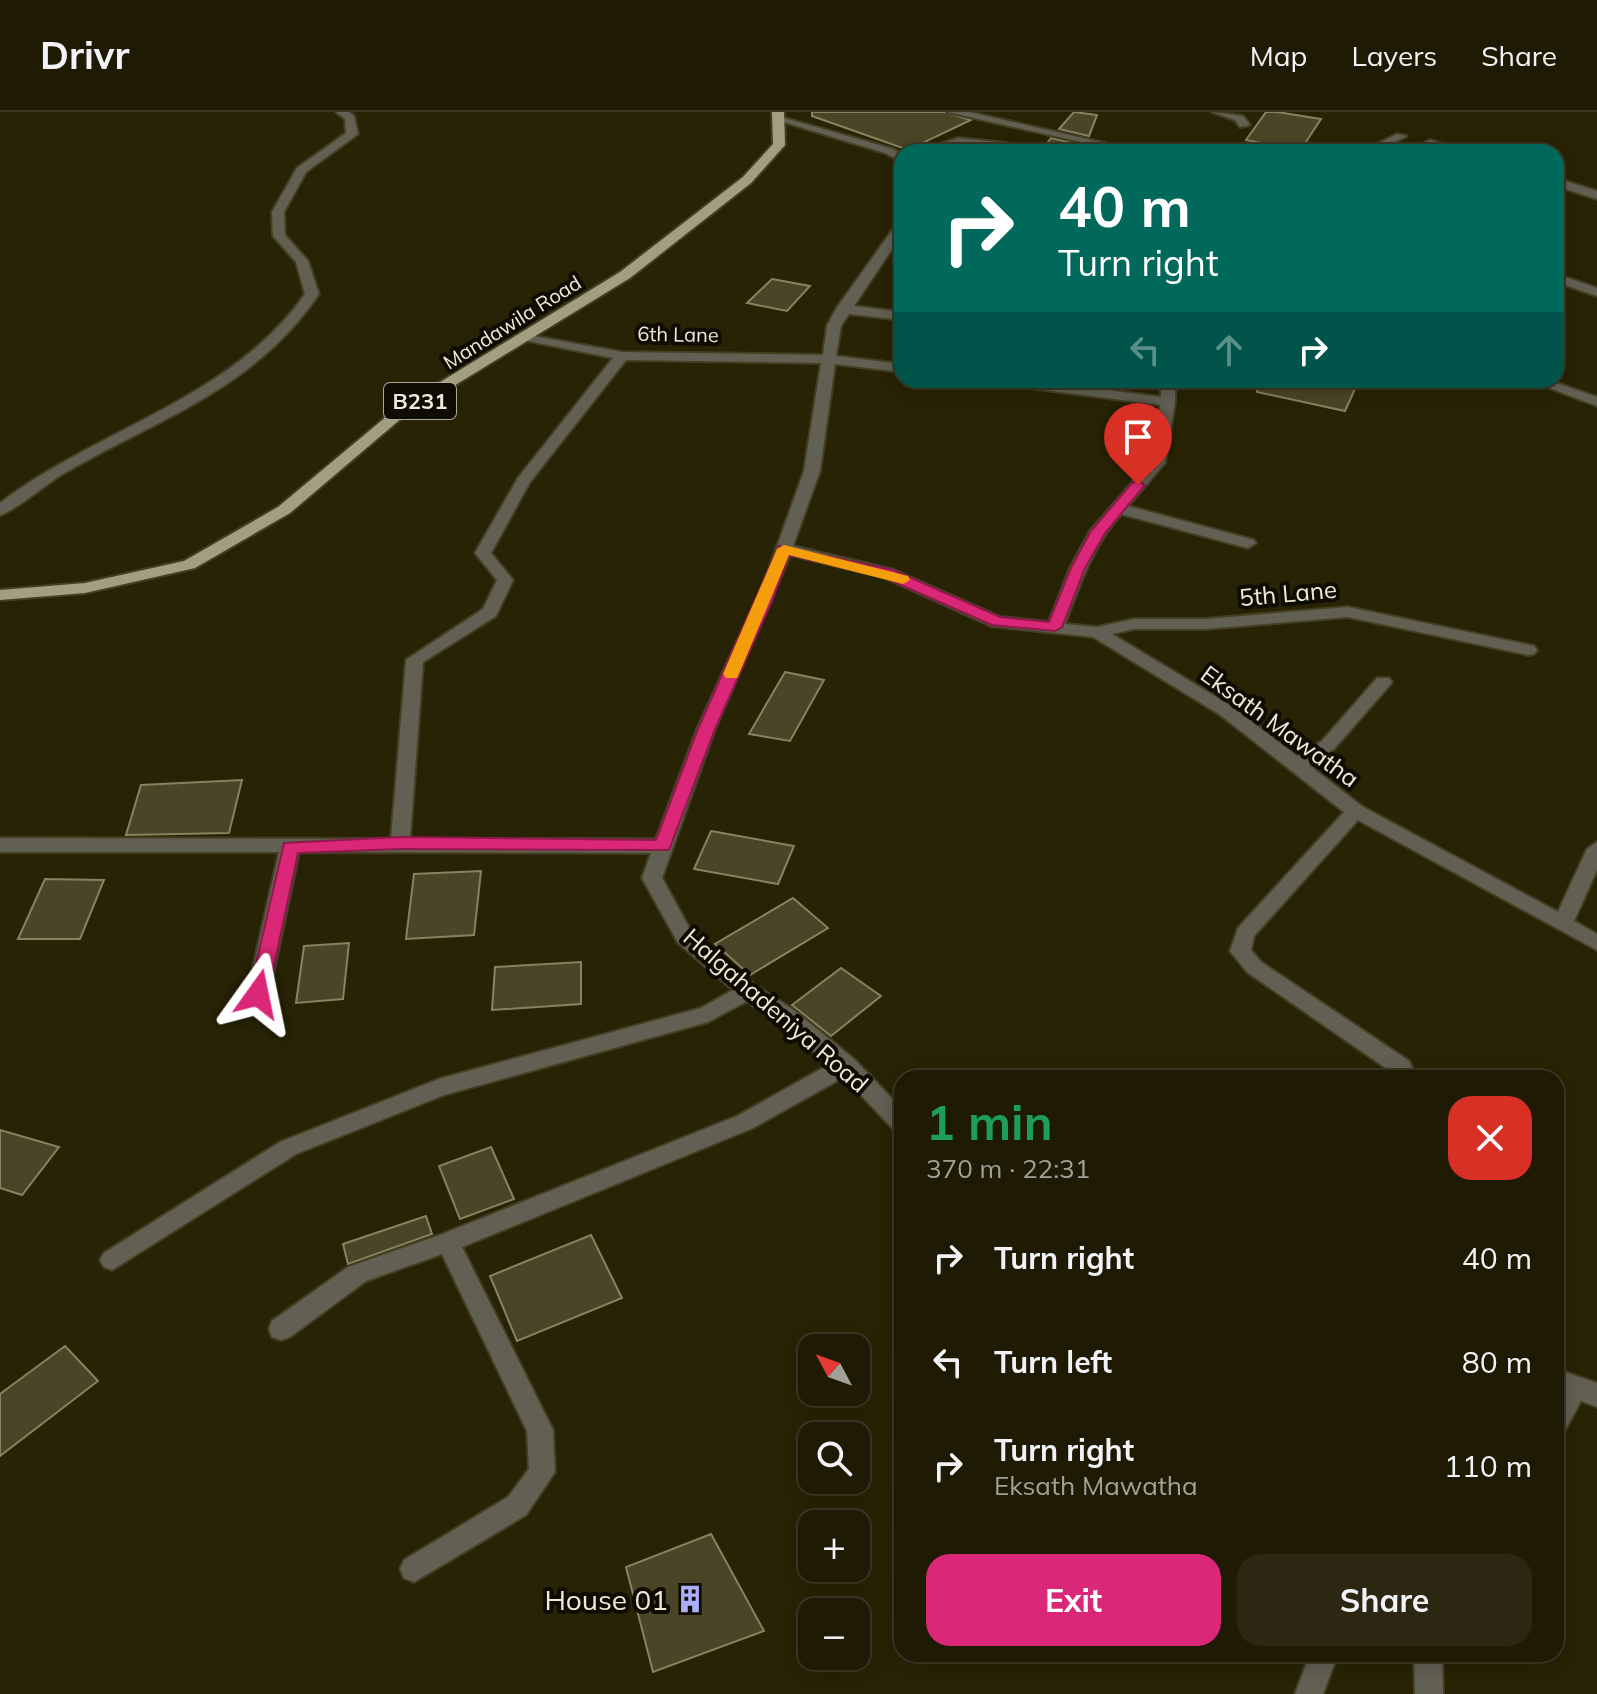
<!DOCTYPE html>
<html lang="en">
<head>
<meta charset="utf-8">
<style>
  body { margin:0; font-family:Mulish,sans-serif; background:#2b2712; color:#f1f3f6; height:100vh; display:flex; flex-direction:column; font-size:30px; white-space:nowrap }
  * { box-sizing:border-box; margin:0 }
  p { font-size:26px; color:#a1a19a }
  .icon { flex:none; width:44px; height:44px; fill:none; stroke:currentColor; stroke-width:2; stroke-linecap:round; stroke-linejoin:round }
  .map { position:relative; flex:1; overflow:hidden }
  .side { position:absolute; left:894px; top:958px; width:670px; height:592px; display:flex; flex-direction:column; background:#1e1a03; border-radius:24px; box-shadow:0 4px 20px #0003,0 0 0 2px #3c3825 }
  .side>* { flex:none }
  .top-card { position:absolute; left:894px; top:32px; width:670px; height:244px; border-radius:24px; box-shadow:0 4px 20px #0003,0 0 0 2px #3c3825; background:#00695c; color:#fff; overflow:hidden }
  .needle { width:52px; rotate:311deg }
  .fabs { position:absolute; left:798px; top:1222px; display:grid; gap:16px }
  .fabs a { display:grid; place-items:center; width:72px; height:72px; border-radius:16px; background:#1e1a03; box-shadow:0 4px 20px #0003,0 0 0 2px #3c3825; font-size:40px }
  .pin { position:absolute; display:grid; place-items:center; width:68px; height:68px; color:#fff; margin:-82px -34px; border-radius:50% 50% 50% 0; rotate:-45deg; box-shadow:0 0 8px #0007 }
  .pin .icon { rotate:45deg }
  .me { position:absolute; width:88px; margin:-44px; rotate:12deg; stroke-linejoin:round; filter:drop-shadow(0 0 6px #0008) }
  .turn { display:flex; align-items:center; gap:28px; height:168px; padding:0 32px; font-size:36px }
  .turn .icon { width:104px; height:104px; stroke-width:2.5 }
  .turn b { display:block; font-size:56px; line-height:68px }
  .lanes { display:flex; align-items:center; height:76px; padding:0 32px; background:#0003; justify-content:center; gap:40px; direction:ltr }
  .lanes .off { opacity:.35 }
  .round { display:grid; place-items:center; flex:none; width:84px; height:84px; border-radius:24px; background:#2b2712 }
  .head { display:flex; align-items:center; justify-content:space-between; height:136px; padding:0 32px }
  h1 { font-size:48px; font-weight:700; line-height:60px; color:#1e9e55 }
  .button { display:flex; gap:16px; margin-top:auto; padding:16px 32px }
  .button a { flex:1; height:92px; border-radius:24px; background:#db2777; color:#fff; font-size:32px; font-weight:700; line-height:92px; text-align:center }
  .button a+a { background:#2b2712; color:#f1f3f6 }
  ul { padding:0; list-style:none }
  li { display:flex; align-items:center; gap:24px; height:104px; padding:0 32px }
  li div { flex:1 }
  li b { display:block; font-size:30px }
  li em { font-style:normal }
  header { display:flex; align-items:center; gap:48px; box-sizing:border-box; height:112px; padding:0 40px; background:#1e1a03; border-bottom:2px solid #3c3825 }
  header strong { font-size:38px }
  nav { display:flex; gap:44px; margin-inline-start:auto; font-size:28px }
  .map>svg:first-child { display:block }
  .building { fill:#4a4526; stroke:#878261; stroke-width:2 }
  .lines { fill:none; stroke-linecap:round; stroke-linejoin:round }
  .minor-casing { stroke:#443f22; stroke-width:4 }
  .major-casing { stroke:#443f22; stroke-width:4 }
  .minor { fill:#626053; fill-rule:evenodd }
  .major { fill:#a29e81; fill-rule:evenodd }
  .route { fill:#db2777; stroke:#8e194d; stroke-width:2 }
  .slow { fill:#f59e0b }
  .labels { text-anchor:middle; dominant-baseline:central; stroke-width:8; stroke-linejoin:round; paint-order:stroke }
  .far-street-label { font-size:20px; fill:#edebd9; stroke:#0f0d03 }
  .shield { fill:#0f0d03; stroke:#aaa899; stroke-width:2 }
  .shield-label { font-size:22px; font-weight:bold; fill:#edebd9 }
  .street-label { font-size:24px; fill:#edebd9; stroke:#0f0d03 }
  .near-poi-label { font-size:28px; fill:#edebd9; stroke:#0f0d03; text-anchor:end }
</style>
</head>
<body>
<header>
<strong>Drivr</strong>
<nav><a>Map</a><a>Layers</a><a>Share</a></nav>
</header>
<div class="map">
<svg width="1597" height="1582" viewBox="0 0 1597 1582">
  <rect width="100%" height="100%" fill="#282304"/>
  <g class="building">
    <polygon points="812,0 944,0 971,8 908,38 812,4"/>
    <polygon points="1074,0 1097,3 1089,24 1059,17"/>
    <polygon points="1266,0 1277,0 1321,7 1300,39 1246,28"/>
    <polygon points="1051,26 1085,34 1082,40 1040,40"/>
    <polygon points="772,167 810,174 787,199 747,191"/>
    <polygon points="1258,268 1359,268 1345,299 1257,280"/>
    <polygon points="785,560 824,568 790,629 749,622"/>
    <polygon points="242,668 229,721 126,723 141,673"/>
    <polygon points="711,719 794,734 778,772 694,757"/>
    <polygon points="481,759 474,823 406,827 414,762"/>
    <polygon points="45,767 104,768 80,827 18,827"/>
    <polygon points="793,786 828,816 750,863 715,832"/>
    <polygon points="349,831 343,887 296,891 304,834"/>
    <polygon points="581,850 581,892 492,898 495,855"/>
    <polygon points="841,856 881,884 831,924 792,893"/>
    <polygon points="0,1018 59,1035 22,1083 0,1076"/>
    <polygon points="491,1035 514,1087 460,1107 439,1054"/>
    <polygon points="426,1104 432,1122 348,1152 343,1132"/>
    <polygon points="591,1123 622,1186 517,1229 490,1164"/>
    <polygon points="65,1234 98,1269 0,1344 0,1282"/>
    <polygon points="711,1422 764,1519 653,1560 626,1455"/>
  </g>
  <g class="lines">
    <defs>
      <g id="minor">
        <path d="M 336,0 L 349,0 L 354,4 L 358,22 L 306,60 L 284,100 L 285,123 L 308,149 L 319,182 C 254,277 162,305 66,360 C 48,370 17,398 0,403 L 0,391 C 99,316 232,287 305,182 L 296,150 L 273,124 L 272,100 L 297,56 L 346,21 L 345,7 Z"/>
        <polygon points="947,0 969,0 1105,31 1099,34"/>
        <polygon points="1212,0 1243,4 1250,13 1240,15 1235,8"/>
        <polygon points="774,3 893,37 902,42 902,50 885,41 774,7"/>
        <polygon points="1397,22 1407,24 1376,40 1361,40"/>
        <polygon points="958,26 1007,31 1013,34 1007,37 959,32 934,40 916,40"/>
        <polygon points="1430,28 1462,38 1464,40 1446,40 1426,33 1424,31"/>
        <polygon points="1556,66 1597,79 1597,87 1556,74"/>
        <path d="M 902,109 L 902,122 L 854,194 L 902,200 L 902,208 L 849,202 L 841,214 L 836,244 L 902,252 L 902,260 L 835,252 L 820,359 L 793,434 L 894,458 L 1000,505 L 1049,510 L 1070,456 L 1090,419 L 1150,350 L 1160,293 L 998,272 L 991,268 L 1031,268 L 1161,285 L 1161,268 L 1175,268 L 1175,290 L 1165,351 L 1128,394 L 1254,428 L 1256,431 L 1248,436 L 1121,402 C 1093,434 1080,472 1065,512 L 1097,515 L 1134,507 L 1205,507 L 1348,495 L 1534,534 L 1537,538 L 1534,542 L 1528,543 L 1348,505 L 1205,517 L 1134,517 L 1112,522 L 1231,594 L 1297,644 L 1322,629 L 1377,566 L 1389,566 L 1392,570 L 1389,574 L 1334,637 L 1309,653 L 1363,695 L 1558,800 L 1587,737 L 1597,730 L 1597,758 L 1574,809 L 1597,822 L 1597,838 L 1358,708 L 1254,824 L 1251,838 L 1261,850 L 1409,949 L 1412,955 L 1409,961 L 1401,963 L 1393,961 L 1247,860 L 1230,839 L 1238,816 L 1344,700 L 1219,602 L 1093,525 L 991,514 L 883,465 L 790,443 L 715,617 L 662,766 L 692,821 L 755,873 L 795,899 L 854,947 L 902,997 L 902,1021 L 894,1018 L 844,965 L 753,1016 L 462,1135 L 553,1318 L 555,1360 L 526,1403 L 414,1470 L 404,1466 L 400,1457 L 404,1448 L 508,1385 L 529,1357 L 527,1319 L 442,1142 L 366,1169 L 290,1225 L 281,1228 L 272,1225 L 269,1217 L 272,1209 L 348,1155 L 440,1123 L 737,1004 L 830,952 L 747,889 L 708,910 L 444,983 L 296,1042 L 112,1158 L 104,1155 L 100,1148 L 104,1141 L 280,1030 L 439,967 L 701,896 L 733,878 L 678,831 L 642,766 L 651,741 L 299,740 L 269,882 L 265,888 L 251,888 L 247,882 L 279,740 L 0,740 L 0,726 L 391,727 L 406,548 L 483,497 L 497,468 L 475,441 L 518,366 L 613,246 L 523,228 L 523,222 L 622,240 L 823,243 L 827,214 L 836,197 L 898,110 ZM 626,248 L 821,251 L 804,359 L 764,471 L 697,617 L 656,727 L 410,727 L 423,550 L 496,504 L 513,468 L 491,441 L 530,370 Z"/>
        <polygon points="1556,162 1597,176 1597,184 1556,170"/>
        <polygon points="1528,268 1548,268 1597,285 1597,294"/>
        <polygon points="1556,1257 1597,1271 1597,1295 1581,1289 1565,1318 1556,1322 1559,1280 1556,1279"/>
        <polygon points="1310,1542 1338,1542 1323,1582 1295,1582"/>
        <polygon points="1414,1542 1442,1542 1443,1582 1415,1582"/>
      </g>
      <polygon id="major" points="772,0 784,0 785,33 751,71 630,166 403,305 290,401 195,456 85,481 0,488 0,478 85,471 184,449 278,395 393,299 620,160 743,65 773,32"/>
    </defs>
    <use href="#minor" class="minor-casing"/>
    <use href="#major" class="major-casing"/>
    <use href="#minor" class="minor"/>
    <use href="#major" class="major"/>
  </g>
  <polygon class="route" points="1138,369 1145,373 1105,421 1085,456 1062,515 1055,519 992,513 883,465 789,443 772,489 715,617 669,738 400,737 298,741 268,882 258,890 251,887 249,882 284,731 400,725 656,728 698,617 779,434 893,458 1000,505 1049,510 1071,456 1091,419 1133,370"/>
  <polygon class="slow" points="784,433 908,464 910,468 903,472 789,443 739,562 737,566 726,566 723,562 777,437"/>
  <defs>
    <symbol id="building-bare" viewBox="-9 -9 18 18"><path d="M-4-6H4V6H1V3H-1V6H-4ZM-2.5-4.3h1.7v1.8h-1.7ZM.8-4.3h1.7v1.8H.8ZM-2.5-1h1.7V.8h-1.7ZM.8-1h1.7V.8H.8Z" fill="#abaffb" stroke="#0f0d03" stroke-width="2.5" paint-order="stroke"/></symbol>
  </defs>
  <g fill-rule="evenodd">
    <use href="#building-bare" x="670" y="1467" width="40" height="40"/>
  </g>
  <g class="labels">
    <g class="far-street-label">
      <text transform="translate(512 210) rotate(-32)">Mandawila Road</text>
      <text transform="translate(678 222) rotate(1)">6th Lane</text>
    </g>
    <rect class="shield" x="384" y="271" width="72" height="36" rx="6"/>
    <g class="shield-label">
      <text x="420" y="289">B231</text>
    </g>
    <g class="street-label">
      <text transform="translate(1288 481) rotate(-5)">5th Lane</text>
      <text transform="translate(1280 614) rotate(36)">Eksath Mawatha</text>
      <text transform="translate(776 898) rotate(41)">Halgahadeniya Road</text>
    </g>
    <g class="near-poi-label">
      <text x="668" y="1487">House 01</text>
    </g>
  </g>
</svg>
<div class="fabs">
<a><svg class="needle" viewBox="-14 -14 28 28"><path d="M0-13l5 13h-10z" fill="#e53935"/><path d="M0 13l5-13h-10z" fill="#a1a19a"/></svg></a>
<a><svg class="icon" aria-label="search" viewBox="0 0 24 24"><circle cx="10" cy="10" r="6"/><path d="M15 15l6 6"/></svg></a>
<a>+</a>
<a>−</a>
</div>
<div class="pin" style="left:1138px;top:373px;background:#d93025"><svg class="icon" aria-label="arrive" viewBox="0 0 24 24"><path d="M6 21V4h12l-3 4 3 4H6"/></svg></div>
<svg class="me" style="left:258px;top:882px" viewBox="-20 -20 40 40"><path d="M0-17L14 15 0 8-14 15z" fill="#db2777" stroke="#fff" stroke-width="4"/></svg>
<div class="top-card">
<div class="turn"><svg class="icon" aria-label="right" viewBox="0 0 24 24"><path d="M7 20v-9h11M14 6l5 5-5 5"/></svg><div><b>40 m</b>Turn right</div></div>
<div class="lanes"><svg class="icon off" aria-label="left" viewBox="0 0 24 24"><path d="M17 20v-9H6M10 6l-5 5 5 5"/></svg><svg class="icon off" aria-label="ahead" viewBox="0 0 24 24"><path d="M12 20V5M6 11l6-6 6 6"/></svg><svg class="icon" aria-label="right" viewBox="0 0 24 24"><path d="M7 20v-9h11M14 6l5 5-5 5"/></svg></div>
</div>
<section class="side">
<div class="head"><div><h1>1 min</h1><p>370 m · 22:31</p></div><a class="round" style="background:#d93025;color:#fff"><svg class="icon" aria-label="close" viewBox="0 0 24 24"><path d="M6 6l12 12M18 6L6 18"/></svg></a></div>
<ul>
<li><svg class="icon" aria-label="right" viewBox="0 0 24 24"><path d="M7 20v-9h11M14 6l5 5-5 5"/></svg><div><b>Turn right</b></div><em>40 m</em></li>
<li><svg class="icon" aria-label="left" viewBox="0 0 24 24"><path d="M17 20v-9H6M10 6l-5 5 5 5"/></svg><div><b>Turn left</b></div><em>80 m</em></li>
<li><svg class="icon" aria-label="right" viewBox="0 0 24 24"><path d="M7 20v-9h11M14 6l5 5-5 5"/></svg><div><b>Turn right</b><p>Eksath Mawatha</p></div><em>110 m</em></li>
</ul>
<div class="button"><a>Exit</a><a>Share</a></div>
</section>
</div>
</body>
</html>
